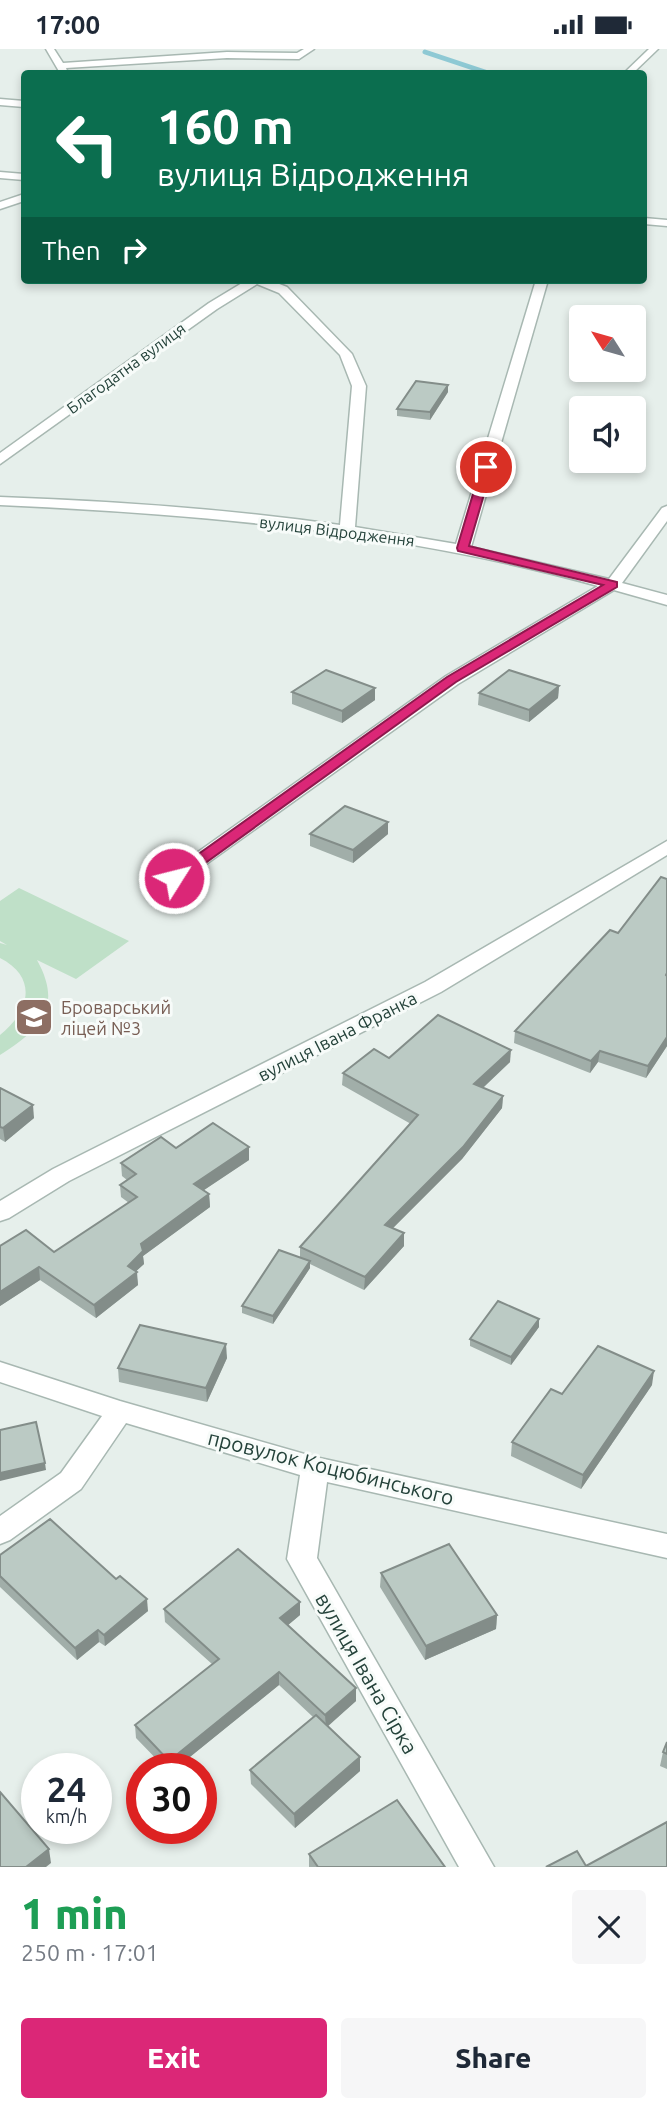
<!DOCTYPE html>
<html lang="en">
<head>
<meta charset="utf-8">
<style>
  body { margin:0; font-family:Ubuntu,sans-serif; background:#f6f6f7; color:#1f2937; height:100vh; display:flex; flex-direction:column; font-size:26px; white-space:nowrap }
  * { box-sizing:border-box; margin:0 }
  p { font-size:23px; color:#747a83 }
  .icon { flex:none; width:38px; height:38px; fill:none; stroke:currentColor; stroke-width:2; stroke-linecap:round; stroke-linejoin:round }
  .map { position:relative; height:1818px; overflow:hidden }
  .details { display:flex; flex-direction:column; background:#fff; flex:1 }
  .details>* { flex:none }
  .hud { position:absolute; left:21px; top:21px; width:626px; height:214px; border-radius:7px; box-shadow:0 4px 10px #0003; background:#0b6e4f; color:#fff; overflow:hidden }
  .needle { width:46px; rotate:307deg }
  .tools { position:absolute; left:569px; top:256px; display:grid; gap:14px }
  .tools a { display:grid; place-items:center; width:77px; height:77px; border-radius:7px; background:#fff; box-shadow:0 4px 10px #0003; font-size:35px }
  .speed { position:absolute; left:21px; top:1704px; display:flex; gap:14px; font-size:35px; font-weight:700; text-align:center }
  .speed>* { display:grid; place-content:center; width:91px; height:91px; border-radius:50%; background:#fff; box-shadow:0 4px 10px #0003; line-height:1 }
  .speed small { font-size:18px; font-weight:400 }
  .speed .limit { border:10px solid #d22; background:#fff; color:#111 }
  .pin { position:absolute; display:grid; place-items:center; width:60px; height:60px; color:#fff; margin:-30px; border:4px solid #fff; border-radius:50%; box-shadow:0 2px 7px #0007 }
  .me { position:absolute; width:77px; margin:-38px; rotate:54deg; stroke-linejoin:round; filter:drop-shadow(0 0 5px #0008) }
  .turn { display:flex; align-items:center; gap:24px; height:147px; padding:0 21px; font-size:32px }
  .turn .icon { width:91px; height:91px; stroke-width:2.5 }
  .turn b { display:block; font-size:49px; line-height:60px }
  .then { display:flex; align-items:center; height:66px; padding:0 21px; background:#0003; gap:14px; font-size:26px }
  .round { display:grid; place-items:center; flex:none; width:74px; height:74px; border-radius:7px; background:#f6f6f7 }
  .head { display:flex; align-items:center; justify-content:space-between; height:119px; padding:0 21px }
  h1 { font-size:42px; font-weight:800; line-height:52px; color:#1e9e55 }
  .cta { display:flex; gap:14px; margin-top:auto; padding:14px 21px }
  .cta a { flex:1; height:80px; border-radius:7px; background:#db2777; color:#fff; font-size:28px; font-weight:800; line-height:80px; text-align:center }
  .cta a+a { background:#f6f6f7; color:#1f2937 }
  .status { display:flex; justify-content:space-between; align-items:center; height:49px; padding:0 35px; background:#fff; direction:ltr }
  .status svg { height:19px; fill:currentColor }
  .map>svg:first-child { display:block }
  .green { fill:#bfe0c8 }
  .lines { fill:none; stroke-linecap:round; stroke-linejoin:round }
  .stream { stroke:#8ec9d4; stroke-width:5 }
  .street-casing { stroke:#a8b8b2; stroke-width:3 }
  .street { fill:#fff; fill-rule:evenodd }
  .wall { fill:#a1aea9 }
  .shaded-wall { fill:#838d89 }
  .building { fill:#bbcac4; stroke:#838d89; stroke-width:2 }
  .route { fill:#db2777; stroke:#8e194d; stroke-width:2 }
  .labels { text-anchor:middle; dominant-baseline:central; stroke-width:6; stroke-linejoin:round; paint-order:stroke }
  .far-street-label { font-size:16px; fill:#24423a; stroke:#f7fbf9 }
  .education-label { font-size:18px; fill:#785e54; stroke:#f7fbf9; text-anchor:start }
  .street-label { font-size:18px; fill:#24423a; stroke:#f7fbf9 }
  .near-street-label { font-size:21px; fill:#24423a; stroke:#f7fbf9 }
</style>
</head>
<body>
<div class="status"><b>17:00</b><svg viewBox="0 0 49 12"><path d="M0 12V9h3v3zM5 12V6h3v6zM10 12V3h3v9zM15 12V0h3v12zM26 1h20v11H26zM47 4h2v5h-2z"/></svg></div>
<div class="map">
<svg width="667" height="1818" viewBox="0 0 667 1818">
  <rect width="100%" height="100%" fill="#e6efeb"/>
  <path class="green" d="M 19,839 L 129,892 L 76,930 L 37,911 C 63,958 41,980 0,1006 L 0,986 C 29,963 39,929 0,909 L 0,894 L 7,896 L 0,892 L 0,852 Z"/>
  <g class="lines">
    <polyline class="stream" points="425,3 488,24"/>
    <defs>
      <g id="street">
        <polygon points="46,0 54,0 63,14 227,3 297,4 304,0 314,0 299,10 227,9 66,19 68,24 60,24"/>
        <polygon points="649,0 658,0 633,24 624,24"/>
        <polygon points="0,50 24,52 24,58 0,56"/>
        <polygon points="0,123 24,125 24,131 0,129"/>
        <polygon points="24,145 24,152 0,160 0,153"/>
        <polygon points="644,169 667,171 667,177 644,175"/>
        <path d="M 247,231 L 269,231 L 287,238 L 352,305 L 366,337 L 355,478 L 456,495 L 536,231 L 548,231 L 471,498 L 609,530 L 662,459 L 667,457 L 667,472 L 622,534 L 667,546 L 667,556 L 614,541 L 458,635 L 181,833 L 167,833 L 164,829 L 167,825 L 446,627 L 598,537 C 404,483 201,465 0,456 L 0,448 C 114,452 227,460 340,476 L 352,337 L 340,306 L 279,244 L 257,235 L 217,260 L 0,415 L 0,404 L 209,254 Z"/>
        <polygon points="667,792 667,806 441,943 69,1132 9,1169 0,1172 0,1152 53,1120 425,933"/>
        <polygon points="0,1313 120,1352 315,1408 667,1485 667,1509 327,1433 317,1509 494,1818 459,1818 287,1510 300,1426 126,1374 81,1440 10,1491 0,1495 0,1467 61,1424 102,1367 0,1333"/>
      </g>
    </defs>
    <use href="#street" class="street-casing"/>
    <use href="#street" class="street"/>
  </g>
  <g class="wall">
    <polygon points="448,343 430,371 397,367 397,360"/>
    <polygon points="559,637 558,649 529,673 478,656 479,644"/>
    <polygon points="292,643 375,651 342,674 292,655"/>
    <polygon points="310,785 388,785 353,814 310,797"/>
    <polygon points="618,884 667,997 646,1029 598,1013 590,1024 514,994 515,982"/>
    <polygon points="389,1009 510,1013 483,1039 503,1047 502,1059 462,1110 393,1179 404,1184 404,1197 364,1241 310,1215 310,1219 273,1275 242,1264 242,1257 300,1208 300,1198 411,1075 342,1036 343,1024"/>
    <polygon points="0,1039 34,1069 5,1093 0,1090"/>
    <polygon points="176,1099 249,1111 204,1141 209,1145 210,1158 143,1207 144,1215 136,1222 138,1236 96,1269 40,1231 0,1257 0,1197 54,1203 129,1154 121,1148 120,1136 127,1131 122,1127 121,1114"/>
    <polygon points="539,1278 511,1316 470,1297 470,1290"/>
    <polygon points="227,1309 207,1353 119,1333 118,1319"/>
    <polygon points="652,1336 581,1440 511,1407 512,1393"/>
    <polygon points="0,1506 148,1562 105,1597 99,1593 77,1611 0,1538"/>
    <polygon points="381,1524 497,1566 496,1580 425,1611 380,1538"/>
    <polygon points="164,1560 300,1566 288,1576 356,1652 327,1677 360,1722 295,1779 251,1735 250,1721 313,1668 279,1636 175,1720 166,1720 136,1689 135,1676 212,1615 165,1573"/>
    <polygon points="667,1693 667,1720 660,1717 663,1703"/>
    <polygon points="309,1805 445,1818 309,1818"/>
  </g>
  <g class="shaded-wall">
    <polygon points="448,336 448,343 430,371 430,363"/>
    <polygon points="559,637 558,649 529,673 529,661"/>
    <polygon points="375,639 375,651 342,674 342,662"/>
    <polygon points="388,773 388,785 353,814 353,801"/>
    <polygon points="667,988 667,997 646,1029 648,1017"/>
    <polygon points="511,1001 510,1013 474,1047 474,1035"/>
    <polygon points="600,1002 598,1013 590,1024 591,1012"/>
    <polygon points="503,1047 502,1059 462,1110 384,1188 385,1176"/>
    <polygon points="33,1056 34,1069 5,1093 3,1079"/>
    <polygon points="249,1098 249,1111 195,1147 194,1135"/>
    <polygon points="209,1145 210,1158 143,1207 144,1215 131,1227 137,1223 138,1236 96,1269 94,1256 128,1217 141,1195"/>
    <polygon points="404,1184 404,1197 364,1241 365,1228"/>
    <polygon points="310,1212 310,1219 273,1275 273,1267"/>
    <polygon points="39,1218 40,1231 0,1257 0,1243"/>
    <polygon points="539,1270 539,1278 511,1316 511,1308"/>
    <polygon points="226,1295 227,1309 207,1353 206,1339"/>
    <polygon points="654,1322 652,1336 581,1440 583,1426"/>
    <polygon points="45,1414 46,1421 0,1432 0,1424"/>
    <polygon points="147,1550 148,1562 105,1597 104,1586"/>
    <polygon points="300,1553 300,1566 281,1582 280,1569"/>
    <polygon points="497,1566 496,1580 425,1611 426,1597"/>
    <polygon points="98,1581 99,1593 77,1611 75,1599"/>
    <polygon points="279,1623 279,1636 175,1720 170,1720 169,1712"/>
    <polygon points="356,1639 356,1652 326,1679 325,1666"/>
    <polygon points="360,1708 360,1722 295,1779 294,1765"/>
    <polygon points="49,1800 51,1814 46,1818 26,1818"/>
  </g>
  <g class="building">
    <polygon points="416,332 448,336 430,363 397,360"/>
    <polygon points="326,621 375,639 342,662 292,643"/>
    <polygon points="509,621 559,637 529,661 479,644"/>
    <polygon points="345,757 388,773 353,801 310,785"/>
    <polygon points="661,828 667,830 667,924 666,926 667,927 667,988 648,1017 600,1002 591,1012 515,982 610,881 618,884"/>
    <polygon points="438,966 511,1001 474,1035 503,1047 463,1098 385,1176 404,1184 365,1228 300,1198 418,1066 343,1024 374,1000 389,1009"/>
    <polygon points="0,1039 33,1056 3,1079 0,1078"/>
    <polygon points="213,1074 249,1098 194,1135 209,1145 141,1195 143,1202 128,1217 137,1223 94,1256 39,1218 0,1243 0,1197 26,1181 54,1203 137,1148 120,1136 136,1125 121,1114 161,1088 176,1099"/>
    <polygon points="279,1201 310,1212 273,1267 242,1257"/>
    <polygon points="498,1252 539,1270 511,1308 470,1290"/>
    <polygon points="140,1276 226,1295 206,1339 118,1319"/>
    <polygon points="598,1297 654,1322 583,1426 512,1393 551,1340 562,1345"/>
    <polygon points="36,1373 45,1414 0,1424 0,1381"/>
    <polygon points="50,1470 116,1530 120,1527 147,1550 104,1586 98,1581 75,1599 0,1527 0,1506"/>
    <polygon points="449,1495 497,1566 426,1597 381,1524"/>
    <polygon points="238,1500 300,1553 280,1569 356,1639 325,1666 279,1623 169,1712 135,1676 219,1610 164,1560"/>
    <polygon points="316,1666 360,1708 294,1765 250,1721"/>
    <polygon points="667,1693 667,1705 663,1703"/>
    <polygon points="0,1743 49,1800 26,1818 0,1818"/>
    <polygon points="397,1751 445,1818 318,1818 309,1805"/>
    <polygon points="667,1773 667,1818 546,1818 577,1802 586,1817"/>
  </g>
  <polygon class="route" points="486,414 492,418 469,497 617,533 617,538 456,633 179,833 169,833 166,829 169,826 447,628 603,536 458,502 457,499 481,418"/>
  <defs>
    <symbol id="school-square" viewBox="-11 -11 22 22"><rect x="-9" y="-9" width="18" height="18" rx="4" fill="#8d6e63" stroke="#f7fbf9"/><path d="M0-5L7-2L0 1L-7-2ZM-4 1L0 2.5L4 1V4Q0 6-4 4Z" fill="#fff"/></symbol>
  </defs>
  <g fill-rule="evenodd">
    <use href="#school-square" x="12" y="946" width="44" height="44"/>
  </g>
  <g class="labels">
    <g class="far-street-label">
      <text transform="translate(126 319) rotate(-36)">Благодатна вулиця</text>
      <text transform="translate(337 482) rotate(7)">вулиця Відродження</text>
    </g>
    <g class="education-label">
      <text x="61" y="958">Броварський<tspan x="61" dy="21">ліцей №3</tspan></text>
    </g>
    <g class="street-label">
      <text transform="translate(337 987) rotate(-27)">вулиця Івана Франка</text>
    </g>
    <g class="near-street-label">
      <text transform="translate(331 1418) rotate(14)">провулок Коцюбинського</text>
      <text transform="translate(367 1624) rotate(60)">вулиця Івана Сірка</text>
    </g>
  </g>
</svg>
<div class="tools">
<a><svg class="needle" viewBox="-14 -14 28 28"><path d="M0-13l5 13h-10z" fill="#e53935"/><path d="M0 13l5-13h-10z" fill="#747a83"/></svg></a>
<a><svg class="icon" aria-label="sound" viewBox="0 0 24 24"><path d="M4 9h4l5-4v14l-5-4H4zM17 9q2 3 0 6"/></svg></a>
</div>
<div class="speed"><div>24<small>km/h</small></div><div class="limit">30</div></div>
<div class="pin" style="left:486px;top:418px;background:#d93025"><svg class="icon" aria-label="arrive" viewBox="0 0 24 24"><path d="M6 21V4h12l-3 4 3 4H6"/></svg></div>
<svg class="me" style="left:174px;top:829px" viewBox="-20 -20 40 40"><circle r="17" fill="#db2777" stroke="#fff" stroke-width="3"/><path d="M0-11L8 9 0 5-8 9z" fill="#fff"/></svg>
<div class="hud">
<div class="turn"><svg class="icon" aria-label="left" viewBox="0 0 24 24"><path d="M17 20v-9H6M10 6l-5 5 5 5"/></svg><div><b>160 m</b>вулиця Відродження</div></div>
<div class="then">Then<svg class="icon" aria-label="right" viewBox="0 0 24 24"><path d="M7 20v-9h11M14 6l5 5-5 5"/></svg></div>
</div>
</div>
<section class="details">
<div class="head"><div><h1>1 min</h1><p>250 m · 17:01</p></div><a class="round"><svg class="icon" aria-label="close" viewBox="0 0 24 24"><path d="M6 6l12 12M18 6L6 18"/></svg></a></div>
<div class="cta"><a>Exit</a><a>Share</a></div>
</section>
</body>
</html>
